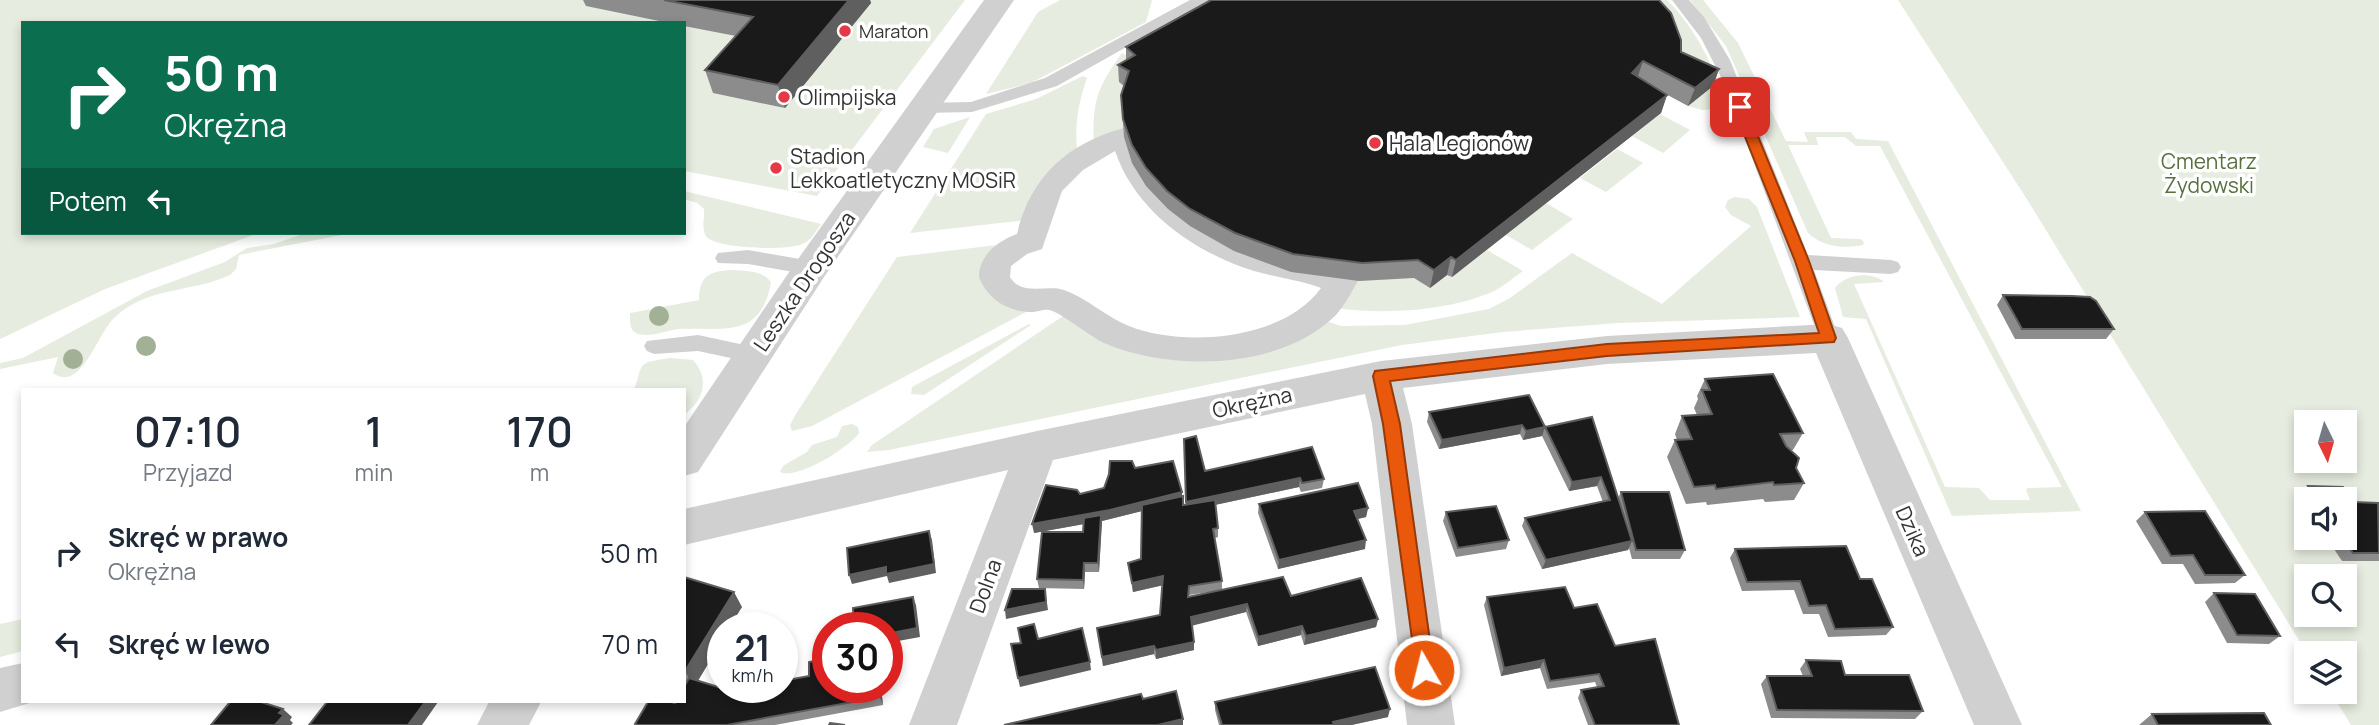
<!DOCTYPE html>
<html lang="pl">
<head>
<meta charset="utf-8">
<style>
  body { margin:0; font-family:Manrope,sans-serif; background:#f2f2f3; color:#1f2937; height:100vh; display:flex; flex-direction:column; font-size:26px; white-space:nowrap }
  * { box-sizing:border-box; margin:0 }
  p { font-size:23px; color:#747a83 }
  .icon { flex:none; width:38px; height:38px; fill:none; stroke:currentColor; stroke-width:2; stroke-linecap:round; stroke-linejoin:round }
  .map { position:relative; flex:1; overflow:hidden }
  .details { position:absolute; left:21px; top:388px; width:665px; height:315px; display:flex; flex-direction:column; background:#fff; border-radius:0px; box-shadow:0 4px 10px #0003 }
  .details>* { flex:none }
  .top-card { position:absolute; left:21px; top:21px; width:665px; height:214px; border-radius:0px; box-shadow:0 4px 10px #0003; background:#0b6e4f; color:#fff; overflow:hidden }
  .needle { width:46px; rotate:175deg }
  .tools { position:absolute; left:2294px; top:410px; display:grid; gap:14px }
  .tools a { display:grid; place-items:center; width:63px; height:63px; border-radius:0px; background:#fff; box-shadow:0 4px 10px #0003; font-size:35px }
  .speed { position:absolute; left:707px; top:612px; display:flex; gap:14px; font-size:35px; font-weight:700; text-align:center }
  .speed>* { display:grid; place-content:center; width:91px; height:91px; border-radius:50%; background:#fff; box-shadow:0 4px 10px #0003; line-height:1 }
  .speed small { font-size:18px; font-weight:400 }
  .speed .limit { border:10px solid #d22; background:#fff; color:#111 }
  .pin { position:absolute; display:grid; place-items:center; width:60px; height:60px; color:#fff; margin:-30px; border-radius:14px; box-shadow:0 4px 10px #0006 }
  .me { position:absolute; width:77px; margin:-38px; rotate:352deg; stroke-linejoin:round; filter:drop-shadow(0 0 5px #0008) }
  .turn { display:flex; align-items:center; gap:24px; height:147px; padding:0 28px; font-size:32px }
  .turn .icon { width:91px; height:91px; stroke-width:2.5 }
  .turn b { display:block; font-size:49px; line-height:60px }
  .then { display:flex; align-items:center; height:66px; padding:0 28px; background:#0003; gap:14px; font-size:26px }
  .eta { display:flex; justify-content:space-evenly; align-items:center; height:119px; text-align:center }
  .eta b { font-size:42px; font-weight:600; line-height:49px }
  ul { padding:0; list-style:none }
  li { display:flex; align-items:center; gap:21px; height:91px; padding:0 28px }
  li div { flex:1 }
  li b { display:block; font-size:26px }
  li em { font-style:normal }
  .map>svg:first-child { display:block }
  .green { fill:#e6ecdf; fill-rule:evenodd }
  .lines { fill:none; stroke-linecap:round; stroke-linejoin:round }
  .service { fill:#d0d0d0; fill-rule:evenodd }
  .pedestrian { fill:#d0d0d0; fill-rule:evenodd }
  .minor { fill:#d0d0d0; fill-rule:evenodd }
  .tree { fill:#a2b095 }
  .wall { fill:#8c8c8c }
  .shaded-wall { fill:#5f5f5f }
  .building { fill:#1a1a1a; stroke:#5f5f5f; stroke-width:2 }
  .route { fill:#ea580c; stroke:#983908; stroke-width:2 }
  .poi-dot { fill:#e63946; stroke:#fff; stroke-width:2.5 }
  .labels { text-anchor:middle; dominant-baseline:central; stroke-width:7; stroke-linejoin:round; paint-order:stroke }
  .far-poi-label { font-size:18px; fill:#333; stroke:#fff; text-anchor:start }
  .poi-label { font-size:21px; fill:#333; stroke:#fff; text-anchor:start }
  .park-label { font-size:21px; fill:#56703f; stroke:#fff }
  .street-label { font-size:21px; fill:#333; stroke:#fff }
</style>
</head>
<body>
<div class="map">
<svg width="2379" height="725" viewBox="0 0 2379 725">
  <rect width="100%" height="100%" fill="#fff"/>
  <g class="green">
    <polygon points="0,0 965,0 817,196 684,171 684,23 23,23 23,233 259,233 105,289 0,339"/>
    <polygon points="1060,0 1152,0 1146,22 1031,83 986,94 1038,12"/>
    <path d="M 1638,0 L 1667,0 C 1694,27 1710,59 1723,94 L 1722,100 L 1714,109 L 1702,110 L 1688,106 L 1712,86 L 1675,70 Z"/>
    <path d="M 1690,0 L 1703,0 L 1738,43 L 1786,141 L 1808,142 L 1804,132 L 1851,132 L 1856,139 L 1888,141 L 2081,511 L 1952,516 L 1866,319 L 1843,317 L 1835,288 C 1846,274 1871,271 1884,282 L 1854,284 L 1945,487 L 1979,488 L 1990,500 L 2030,500 L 2026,490 L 2028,488 L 2062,487 L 1880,146 L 1856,146 L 1845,137 L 1816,137 L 1818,145 L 1788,145 L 1831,238 L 1860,239 L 1864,242 L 1863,245 C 1844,249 1823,247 1808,233 L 1726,46 Z"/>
    <path d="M 1898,0 L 2379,0 L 2379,725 L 2351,725 L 2330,691 L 2345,691 L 2345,653 L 2307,653 L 2023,193 ZM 2306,422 L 2345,422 L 2345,460 L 2306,460 ZM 2306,499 L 2345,499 L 2345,537 L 2306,537 ZM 2306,576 L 2345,576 L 2345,614 L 2306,614 Z"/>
    <path d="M 1122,53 L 1134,60 L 1124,137 L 1094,150 C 1092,103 1095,91 1122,53 Z"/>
    <path d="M 1083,76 L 1087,78 C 1077,106 1074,130 1078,159 L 1035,219 L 910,233 L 986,114 L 1036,99 Z"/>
    <polygon points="1660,114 1690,130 1663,153 1632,136"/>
    <polygon points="970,117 948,153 923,147 934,129"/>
    <polygon points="1617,149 1643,163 1606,192 1580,178"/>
    <path d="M 684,191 L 821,224 C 815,232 811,241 802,244 C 788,251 714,249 706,236 C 701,228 705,218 704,209 L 697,203 L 684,199 Z"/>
    <polygon points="1735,197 1749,199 1757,207 1800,317 1618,323 1503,332 1402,345 889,450 867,452 872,445 1072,310 1178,349 1311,316 1341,326 1405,325 1489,309 1510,298 1572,253 1662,304 1751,226 1731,215 1725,207 1728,200"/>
    <polygon points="1546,203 1573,219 1532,250 1506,235"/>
    <path d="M 306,233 L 352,233 L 239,255 L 236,269 L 230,275 C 192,293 147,286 114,318 C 98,332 81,394 53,373 L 58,357 L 0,369 L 0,363 L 23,358 L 147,291 L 225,262 L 247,248 L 274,244 Z"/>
    <polygon points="1031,241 1023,243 998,285 1052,298 812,426 792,431 790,425 796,414 897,257"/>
    <path d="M 1487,250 L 1523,271 C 1514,277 1505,285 1496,290 C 1451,312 1373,316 1325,306 L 1343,279 L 1414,278 L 1430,288 L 1447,275 L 1452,277 Z"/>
    <path d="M 731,270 C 745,271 762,270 771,282 C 761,340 723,327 679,329 C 667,330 648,339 636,333 C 629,329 630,321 630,313 L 699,300 C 699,277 709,271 731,270 Z"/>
    <polygon points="1029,324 1031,325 924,395 911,394 912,387"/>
    <path d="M 670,358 L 693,360 C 710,379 704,400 684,415 L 684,390 L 634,390 C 644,365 634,363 670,358 Z"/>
    <path d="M 852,424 L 858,427 L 859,433 C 848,448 798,480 780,472 L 783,466 L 807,452 L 812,445 L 837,437 L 842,426 Z"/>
    <polygon points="23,619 23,651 0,657 0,624"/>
  </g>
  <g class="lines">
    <g class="service">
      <polygon points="1190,0 1210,0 1057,86 972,112 922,113 913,108 922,103 971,102 1045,78"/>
      <polygon points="1672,0 1689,0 1704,17 1730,60 1808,255 1891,260 1898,262 1901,267 1898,272 1891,274 1814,270 1839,338 1836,343 1829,346 1822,343 1819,338 1724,83 1701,38"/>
      <polygon points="748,250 811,261 818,263 821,268 818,273 811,275 748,264 718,263 715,258 718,253"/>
      <polygon points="698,335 754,347 761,349 764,355 761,361 754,363 698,351 654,354 647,351 644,346 647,341"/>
    </g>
    <path class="pedestrian" d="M 1124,128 L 1134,131 L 1153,174 L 1176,200 L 1197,217 L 1221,232 L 1271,254 L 1354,271 L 1359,279 C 1352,291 1345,305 1336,315 C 1281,370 1171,372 1104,343 C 1091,337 1059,311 1049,310 C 1044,309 1038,312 1033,312 C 1008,312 988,300 979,277 C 979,255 998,241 1017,234 C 1030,177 1068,143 1124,128 ZM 1115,151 C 1136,212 1194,252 1254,271 C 1275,277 1303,281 1321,288 C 1284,340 1184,348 1129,326 C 1106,317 1087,298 1064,290 C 1046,284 1022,297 1010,277 L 1011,266 L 1027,254 L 1042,249 L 1062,191 L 1083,170 Z"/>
    <g class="minor">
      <polygon points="984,0 1014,0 824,277 698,472 684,476 684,427 798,259"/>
      <polygon points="1829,324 1842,328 1848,338 2022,725 1974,725 1816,353 1607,364 1403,388 1412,424 1455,725 1407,725 1372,424 1365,394 1053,460 957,725 909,725 1008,470 684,545 684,509 1037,431 1381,361 1607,336"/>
      <polygon points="23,663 23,702 33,702 0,712 0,668"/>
      <polygon points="489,702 541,702 529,725 477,725"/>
    </g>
  </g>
  <g class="tree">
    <circle cx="659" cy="316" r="10"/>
    <circle cx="146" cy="346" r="10"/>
    <circle cx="73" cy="359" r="10"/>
  </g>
  <g class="wall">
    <polygon points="583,0 870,0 871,3 785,108 713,93 705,70 736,36 684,26 684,23 669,23 586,6"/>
    <polygon points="1126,47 1681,52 1719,69 1713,86 1688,106 1662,92 1667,95 1661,113 1452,277 1447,275 1430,288 1414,278 1359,281 1291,272 1234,251 1190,226 1168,209 1146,186 1132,163 1124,137 1121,95 1124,86 1119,82 1118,65 1126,60"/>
    <polygon points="2003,295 2114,329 2106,339 2015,339 1997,305"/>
    <polygon points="1705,379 1803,433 1793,450 1790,450 1796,468 1804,483 1794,500 1765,502 1763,499 1707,505 1706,502 1686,504 1667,457 1675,440 1677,440 1675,434 1682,416 1697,415 1694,408 1698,399 1697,396"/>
    <polygon points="1429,412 1545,427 1592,417 1618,498 1621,492 1685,550 1680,559 1632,559 1629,548 1628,550 1542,569 1522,526 1525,518 1603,502 1597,486 1569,491 1542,436 1523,440 1520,434 1439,449 1427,422"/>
    <polygon points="1184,439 1205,471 1324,479 1322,488 1301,492 1299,487 1215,505 1218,528 1218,537 1215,538 1222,581 1222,590 1189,595 1189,597 1291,596 1378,619 1376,627 1304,645 1301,635 1258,646 1246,612 1192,625 1194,650 1156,659 1154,654 1103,666 1098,636 1160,615 1163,585 1133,592 1129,571 1128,563 1141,559 1142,511 1102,521 1099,572 1085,572 1084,589 1039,588 1037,579 1083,532 1084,524 1034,533 1080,494 1104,488 1135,468 1182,492 1183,505 1186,505"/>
    <polygon points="2308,486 2343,487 2354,502 2378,503 2379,561 2342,561 2326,537 2345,537 2345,499 2306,499 2306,508 2298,495"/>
    <polygon points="1259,504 1368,508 1366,517 1358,519 1365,549 1278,569 1258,513"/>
    <polygon points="1446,512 1509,540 1506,549 1456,557 1443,521"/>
    <polygon points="2145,512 2245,575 2235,583 2195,584 2183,564 2162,564 2136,521"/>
    <polygon points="1735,549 1860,579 1893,627 1886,635 1828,637 1819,614 1803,614 1794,590 1742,591 1730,558"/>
    <polygon points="684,577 742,607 723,628 723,639 698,681 728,690 881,688 883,705 775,725 636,725 635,724 675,703 686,684 684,684"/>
    <polygon points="2214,593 2280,636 2269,644 2227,643 2205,602"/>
    <polygon points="1487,597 1574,608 1615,646 1679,725 1588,725 1578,698 1581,690 1597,687 1595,682 1547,689 1540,668 1501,676 1484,605"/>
    <polygon points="1806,660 1845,675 1923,711 1915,719 1771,718 1761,684 1767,676 1803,676 1800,669"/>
    <polygon points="1215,702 1388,717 1352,725 1219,725 1215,710"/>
    <polygon points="2152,714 2271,725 2139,725"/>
  </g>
  <g class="shaded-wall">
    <polygon points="849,0 870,0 871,3 785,108 778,85"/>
    <polygon points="1643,61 1637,79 1632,73"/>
    <polygon points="1719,69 1713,86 1688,106 1695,88"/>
    <polygon points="1667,95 1661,113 1452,277 1456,260"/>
    <polygon points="1451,257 1447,275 1430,288 1434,270"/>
    <polygon points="1522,425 1520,434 1439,449 1442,440"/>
    <polygon points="1545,427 1542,436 1523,440 1526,431"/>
    <polygon points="1601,477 1597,486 1569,491 1572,482"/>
    <polygon points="1300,478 1299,487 1186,511 1186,502"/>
    <polygon points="1182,492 1182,501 1102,521 1099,572 1098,563 1101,521 1034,533 1032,524"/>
    <polygon points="1368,508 1366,517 1353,520 1354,511"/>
    <polygon points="929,531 932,540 936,573 889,583 887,576 852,584 849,575"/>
    <polygon points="1366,540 1365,549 1278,569 1279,560"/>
    <polygon points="1632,541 1628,550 1542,569 1546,560"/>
    <polygon points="1084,563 1085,572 1084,589 1083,580"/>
    <polygon points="1163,576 1164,585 1133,592 1132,583"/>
    <polygon points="1045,589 1048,610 1006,619 1005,610"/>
    <polygon points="734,592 742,607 729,628 723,628 723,639 694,687 685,671"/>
    <polygon points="913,597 916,605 920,637 887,643 887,634"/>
    <polygon points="1247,604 1246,612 1191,626 1191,617"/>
    <polygon points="1378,619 1376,627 1304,645 1306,636"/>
    <polygon points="1302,626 1301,635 1258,646 1258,637"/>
    <polygon points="1194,642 1194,650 1156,659 1156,650"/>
    <polygon points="1154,646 1154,654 1103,666 1102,657"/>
    <polygon points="1544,660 1540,668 1501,676 1504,668"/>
    <polygon points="1090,662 1091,670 1020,687 1018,678"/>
    <polygon points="879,688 881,688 883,705 880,697"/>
    <polygon points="425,702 438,702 422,725 408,725"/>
    <polygon points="283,709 292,717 290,720 293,723 291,725 275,725 279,713"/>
    <polygon points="1390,709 1388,717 1351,725 1332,725 1333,722"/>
    <polygon points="1183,719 1183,725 1158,725"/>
  </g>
  <g class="building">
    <polygon points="664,0 849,0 778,85 705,70 753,17"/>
    <polygon points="1211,0 1659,0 1671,13 1681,40 1681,52 1719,69 1695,88 1643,61 1632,73 1667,95 1456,260 1451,257 1434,270 1418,260 1362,263 1293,254 1235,233 1190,209 1167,191 1146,168 1132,145 1123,119 1121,95 1129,71 1118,65 1135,55 1126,47"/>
    <polygon points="2003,295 2072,296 2090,297 2096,301 2114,329 2022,329"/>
    <polygon points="1773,374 1803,433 1780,434 1786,446 1799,458 1796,468 1804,483 1774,485 1773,482 1716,489 1715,485 1694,487 1675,440 1692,439 1682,416 1712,414 1702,390 1710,390 1705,379"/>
    <polygon points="1529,395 1545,427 1592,417 1632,541 1546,560 1525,518 1610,500 1601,477 1572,482 1545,427 1526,431 1522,425 1442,440 1429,412"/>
    <polygon points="1196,436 1205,471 1312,447 1324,479 1302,483 1300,478 1186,502 1184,439"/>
    <polygon points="1110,461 1132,461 1135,468 1173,461 1182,492 1110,510 1032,524 1046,485 1077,490 1080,494 1104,488 1109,474"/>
    <polygon points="1358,483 1368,508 1354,511 1366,540 1279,560 1259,504"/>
    <polygon points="2308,486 2343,487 2354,502 2378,503 2379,553 2353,553 2342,537 2345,537 2345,499 2316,499"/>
    <polygon points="1621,492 1669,492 1685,550 1636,550"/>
    <polygon points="1183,496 1183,505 1215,500 1218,528 1213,529 1222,581 1189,586 1188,597 1283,577 1291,596 1361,578 1378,619 1306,636 1302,626 1258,637 1247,604 1191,617 1194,642 1156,650 1154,646 1102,657 1097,628 1160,615 1163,576 1132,583 1128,563 1141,559 1142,505"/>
    <polygon points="1496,506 1509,540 1458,548 1446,512"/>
    <polygon points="2205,511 2245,575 2205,575 2193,555 2171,556 2145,512"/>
    <polygon points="1101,515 1098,563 1084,563 1083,580 1037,579 1042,532 1083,532 1084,518"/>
    <polygon points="929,531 934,564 886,574 886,567 849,575 847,548"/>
    <polygon points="1846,546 1860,579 1872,579 1893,627 1835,629 1826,605 1809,606 1800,581 1747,582 1735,549"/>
    <polygon points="684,577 734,592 685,671 684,671"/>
    <polygon points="1565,587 1574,608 1597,604 1615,646 1655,639 1679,725 1595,725 1581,690 1604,686 1599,674 1550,681 1544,660 1504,668 1487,597"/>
    <polygon points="1012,589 1045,589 1046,602 1005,610"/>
    <polygon points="2214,593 2255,594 2280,636 2237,635"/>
    <polygon points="913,597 917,628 887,634 887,628 854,628 853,608"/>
    <polygon points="1034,624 1038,639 1082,628 1090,662 1018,678 1011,644 1021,643 1018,628"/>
    <polygon points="828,658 828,688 879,688 880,697 727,725 638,725 635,724 648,702 671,702 675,703 675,702 684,702 684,687 689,678 728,690 741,688 782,688 782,681 809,676 809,662"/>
    <polygon points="1806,660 1841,661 1845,675 1909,675 1923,711 1777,710 1767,676 1812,676"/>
    <polygon points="1375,667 1390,709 1333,722 1334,725 1222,725 1215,702"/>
    <polygon points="1176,691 1183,719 1158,725 1004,725 1141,694 1143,699"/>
    <polygon points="230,702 261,702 283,709 279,713 284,715 275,725 211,725"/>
    <polygon points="327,702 425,702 408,725 309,725"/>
    <polygon points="2264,713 2271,725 2158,725 2152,714"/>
    <polygon points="830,723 845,725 829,725"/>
  </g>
  <polygon class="route" points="1740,103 1746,107 1809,261 1836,338 1834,342 1607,356 1390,381 1400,424 1434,670 1431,676 1424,679 1417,676 1383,424 1373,376 1375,371 1607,344 1819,333 1795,261 1733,107"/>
  <g class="poi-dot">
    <circle cx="845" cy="31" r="7"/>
    <circle cx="784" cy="97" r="7"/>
    <circle cx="1375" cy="143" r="7"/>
    <circle cx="776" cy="168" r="7"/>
  </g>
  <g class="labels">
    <g class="far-poi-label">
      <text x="859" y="31">Maraton</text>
    </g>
    <g class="poi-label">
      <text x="798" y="97">Olimpijska</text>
      <text x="1389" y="143">Hala Legionów</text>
      <text x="790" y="156">Stadion<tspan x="790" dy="24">Lekkoatletyczny MOSiR</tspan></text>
    </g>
    <g class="park-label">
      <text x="2209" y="161">Cmentarz<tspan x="2209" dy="24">Żydowski</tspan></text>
    </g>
    <g class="street-label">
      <text transform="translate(804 281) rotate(-56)">Leszka Drogosza</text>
      <text transform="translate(1252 402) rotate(-12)">Okrężna</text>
      <text transform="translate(1913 531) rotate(66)">Dzika</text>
      <text transform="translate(985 586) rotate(-70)">Dolna</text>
    </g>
  </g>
</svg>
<div class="tools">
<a><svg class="needle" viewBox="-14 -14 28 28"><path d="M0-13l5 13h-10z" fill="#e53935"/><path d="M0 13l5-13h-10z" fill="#747a83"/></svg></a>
<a><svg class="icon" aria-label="sound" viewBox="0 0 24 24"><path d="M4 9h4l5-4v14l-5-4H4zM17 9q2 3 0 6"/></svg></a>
<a><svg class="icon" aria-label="search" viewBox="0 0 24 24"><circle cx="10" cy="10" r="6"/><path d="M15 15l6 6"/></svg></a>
<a><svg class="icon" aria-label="layers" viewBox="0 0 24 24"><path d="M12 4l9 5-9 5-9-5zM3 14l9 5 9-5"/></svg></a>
</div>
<div class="speed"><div>21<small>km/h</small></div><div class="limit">30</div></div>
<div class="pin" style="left:1740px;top:107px;background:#d93025"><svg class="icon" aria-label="arrive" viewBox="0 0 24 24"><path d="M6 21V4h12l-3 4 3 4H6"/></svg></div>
<svg class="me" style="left:1424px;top:670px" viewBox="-20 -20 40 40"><circle r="17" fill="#ea580c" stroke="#fff" stroke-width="3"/><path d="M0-11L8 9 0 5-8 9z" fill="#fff"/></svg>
<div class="top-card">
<div class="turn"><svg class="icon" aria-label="right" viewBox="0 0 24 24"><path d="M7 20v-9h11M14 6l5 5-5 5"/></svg><div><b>50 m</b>Okrężna</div></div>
<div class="then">Potem<svg class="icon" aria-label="left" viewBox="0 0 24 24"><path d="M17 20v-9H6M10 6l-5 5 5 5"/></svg></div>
</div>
<section class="details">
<div class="eta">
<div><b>07:10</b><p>Przyjazd</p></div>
<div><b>1</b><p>min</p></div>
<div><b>170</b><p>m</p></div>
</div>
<ul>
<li><svg class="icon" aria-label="right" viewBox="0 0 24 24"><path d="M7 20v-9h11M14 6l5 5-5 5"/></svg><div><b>Skręć w prawo</b><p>Okrężna</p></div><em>50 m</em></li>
<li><svg class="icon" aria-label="left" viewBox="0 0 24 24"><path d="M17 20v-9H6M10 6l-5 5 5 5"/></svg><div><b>Skręć w lewo</b></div><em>70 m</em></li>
</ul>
</section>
</div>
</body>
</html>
